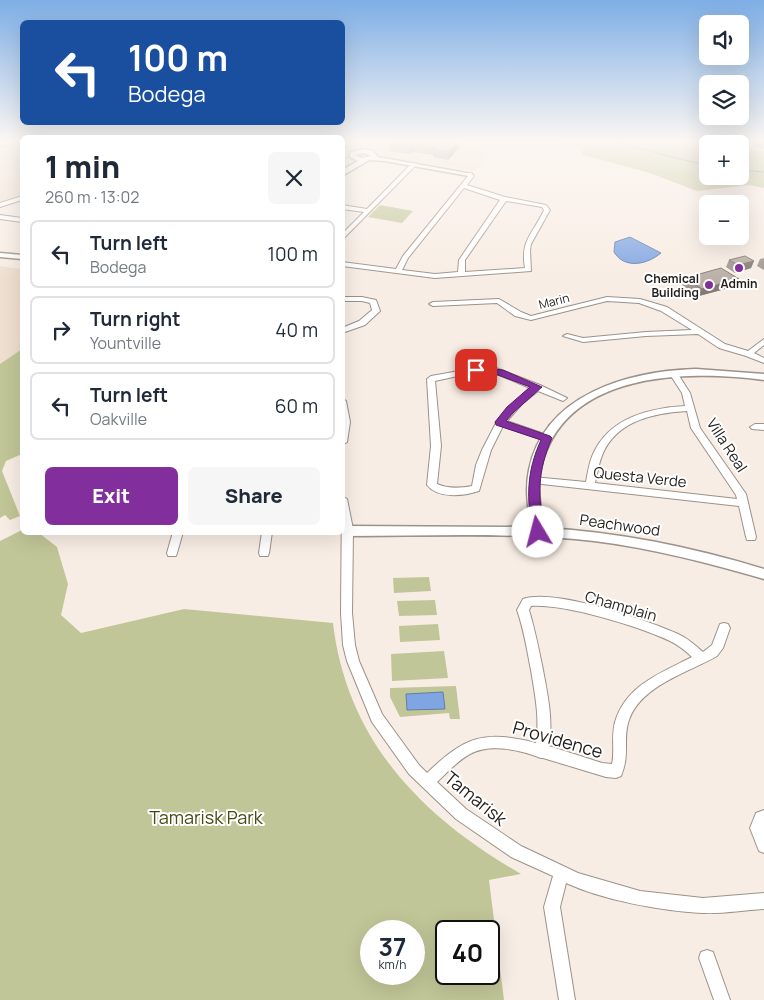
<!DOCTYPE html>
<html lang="en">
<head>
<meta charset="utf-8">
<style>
  body { margin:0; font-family:Manrope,sans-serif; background:#f6f6f7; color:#1f2937; height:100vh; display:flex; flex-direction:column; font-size:19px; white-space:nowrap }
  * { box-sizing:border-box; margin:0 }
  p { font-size:16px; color:#747a83 }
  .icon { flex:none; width:28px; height:28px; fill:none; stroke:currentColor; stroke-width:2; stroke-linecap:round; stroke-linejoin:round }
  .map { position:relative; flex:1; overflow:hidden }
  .details { position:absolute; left:20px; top:135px; width:325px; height:400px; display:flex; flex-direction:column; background:#fff; border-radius:8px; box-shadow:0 5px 20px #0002 }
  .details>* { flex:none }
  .top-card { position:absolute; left:20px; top:20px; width:325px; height:105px; border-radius:8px; box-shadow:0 5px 20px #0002; background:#1a4fa0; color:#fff; overflow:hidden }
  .tools { position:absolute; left:699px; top:15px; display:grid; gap:10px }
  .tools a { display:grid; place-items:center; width:50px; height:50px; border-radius:8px; background:#fff; box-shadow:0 5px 20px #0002; font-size:25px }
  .speed { position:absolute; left:360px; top:920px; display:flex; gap:10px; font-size:25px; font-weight:700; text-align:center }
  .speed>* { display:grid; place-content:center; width:65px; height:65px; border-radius:50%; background:#fff; box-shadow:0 5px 20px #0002; line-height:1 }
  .speed small { font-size:12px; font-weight:400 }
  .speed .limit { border:2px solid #111; border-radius:8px; background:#fff; color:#111 }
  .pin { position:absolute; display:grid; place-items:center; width:42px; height:42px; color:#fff; margin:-21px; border-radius:10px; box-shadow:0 2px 8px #0006 }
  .me { position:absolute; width:55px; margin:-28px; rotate:352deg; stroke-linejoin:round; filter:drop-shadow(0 0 4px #0008) }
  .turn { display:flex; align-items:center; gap:18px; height:105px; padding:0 25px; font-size:22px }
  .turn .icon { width:65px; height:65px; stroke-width:2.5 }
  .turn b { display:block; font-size:35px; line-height:42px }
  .round { display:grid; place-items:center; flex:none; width:52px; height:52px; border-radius:8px; background:#f6f6f7 }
  .overview { display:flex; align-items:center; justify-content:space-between; height:85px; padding:0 25px }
  h1 { font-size:30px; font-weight:800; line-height:38px }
  .cta { display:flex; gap:10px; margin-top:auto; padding:10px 25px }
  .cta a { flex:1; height:58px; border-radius:8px; background:#822e9d; color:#fff; font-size:20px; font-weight:800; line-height:58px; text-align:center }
  .cta a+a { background:#f6f6f7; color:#1f2937 }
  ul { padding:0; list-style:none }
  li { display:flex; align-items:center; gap:15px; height:68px; margin:0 10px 8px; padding:0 15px; border:2px solid #e0e1e3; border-radius:8px }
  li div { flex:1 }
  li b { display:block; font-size:19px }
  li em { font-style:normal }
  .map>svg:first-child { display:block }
  .built { fill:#efdfd0 }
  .green { fill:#c1c698; fill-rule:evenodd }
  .water { fill:#80a5e3; stroke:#647ca7 }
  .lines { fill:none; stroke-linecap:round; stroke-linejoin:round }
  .stream { stroke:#647ca7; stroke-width:1 }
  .minor-casing { stroke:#9b9289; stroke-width:2 }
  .tertiary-casing { stroke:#9b9289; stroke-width:3 }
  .minor { fill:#fff; fill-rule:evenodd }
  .tertiary { fill:#fff; fill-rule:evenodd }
  .wall { fill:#9f968f }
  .shaded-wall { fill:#827a74 }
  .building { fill:#b9afa6; stroke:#827a74 }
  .route { fill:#822e9d; stroke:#541e66 }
  .poi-dot { fill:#822e9d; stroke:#fff; stroke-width:2 }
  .labels { text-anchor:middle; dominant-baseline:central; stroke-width:4; stroke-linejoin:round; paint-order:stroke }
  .far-poi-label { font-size:12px; font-weight:bold; fill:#221e1b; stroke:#fff; text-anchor:end }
  .far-street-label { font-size:12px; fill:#221e1b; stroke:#fff }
  .street-label { font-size:15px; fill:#221e1b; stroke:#fff }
  .near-street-label { font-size:18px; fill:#221e1b; stroke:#fff }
  .near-park-label { font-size:18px; fill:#484b11; stroke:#fff }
</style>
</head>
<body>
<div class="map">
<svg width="764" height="1000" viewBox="0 0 764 1000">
  <rect width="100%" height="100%" fill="#f8ede4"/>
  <g class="built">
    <polygon points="12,142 22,142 22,194 0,202 0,151"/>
    <polygon points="343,142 426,142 490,153 475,171 387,157 373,151 343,150"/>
    <polygon points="0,266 22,269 22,349 0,364"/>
  </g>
  <g class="green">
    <polygon points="555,142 711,142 721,144 708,144 708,176 740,176 740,147 764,151 764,188 749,185 697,191 650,173 583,155 581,153 581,149"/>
    <polygon points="380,205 413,211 402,223 368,217"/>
    <polygon points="22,349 22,454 6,461 2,471 20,516 10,520 5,515 0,518 0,364"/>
    <path d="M 22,530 L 22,532 L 39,533 L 57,547 L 68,584 L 61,615 L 81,633 L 184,609 L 333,623 C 347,741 422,817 521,874 L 489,880 L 504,1000 L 0,1000 L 0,541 ZM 414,931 L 414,974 L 371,974 L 371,931 ZM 489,931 L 489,974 L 446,974 L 446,931 Z"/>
    <polygon points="429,577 431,591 394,593 393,578"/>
    <polygon points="435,600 437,615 399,616 397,601"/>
    <polygon points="438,624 440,640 400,642 399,626"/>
    <polygon points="444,651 448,678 392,681 391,654"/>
    <polygon points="456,686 460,719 450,719 449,713 400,717 390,697 390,688"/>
  </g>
  <g class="water">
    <path d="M 630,237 L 661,253 C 648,264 625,270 614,252 L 615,242 Z"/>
    <polygon points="443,692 445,709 407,710 406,694"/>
  </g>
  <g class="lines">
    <g class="stream">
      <polyline points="614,142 708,166"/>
      <polyline points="740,170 764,172"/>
    </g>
    <defs>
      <g id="minor">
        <polygon points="412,163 417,164 342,240 342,234 364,212 342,209 342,205 367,209"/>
        <path d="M 467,173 L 471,173 L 474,176 L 467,185 L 505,197 L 546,205 L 550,210 L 531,244 L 530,250 L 531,271 L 435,278 L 342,266 L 342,262 L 396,269 L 403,256 L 468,176 ZM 464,188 L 500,200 L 459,260 L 458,272 L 435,274 L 402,270 L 408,258 ZM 506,201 L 542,207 L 544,210 C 533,234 520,240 525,268 L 465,272 L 465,260 Z"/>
        <polygon points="22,196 22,200 0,207 0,203"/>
        <polygon points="0,215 22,218 22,222 0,219"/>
        <polygon points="342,297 362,297 376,300 380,311 365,325 342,333 342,328 359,321 372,310 370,303 362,301 342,301"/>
        <polygon points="607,297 640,299 667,307 725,344 748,351 764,339 764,345 754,353 764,358 764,363 746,356 719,348 698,334 646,336 583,342 563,336 567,334 583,338 646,332 692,330 661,311 639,303 607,301 531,320 515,316 497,303 433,306 429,304 433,302 499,299 521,312 531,316"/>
        <path d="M 476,368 L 496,368 L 540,385 L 567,398 L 563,401 L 538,391 L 522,404 L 507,421 L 550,436 L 552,438 L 550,440 L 544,440 L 503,426 L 491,450 L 479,491 C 464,496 438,499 427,485 L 431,446 L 427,379 L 431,376 ZM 476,372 L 492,372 L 530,388 L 496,422 L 496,423 L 482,450 L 476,465 L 472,486 C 461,488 448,489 437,484 L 441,446 L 435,381 Z"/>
        <path d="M 670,371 L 676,371 L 690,393 L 700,428 L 746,494 L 756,537 L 755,540 L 747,540 L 746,537 L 739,506 L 533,483 L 528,480 L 533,477 L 586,482 C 588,472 589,462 594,452 C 611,417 650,408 685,406 L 682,393 L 669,373 ZM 687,411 L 691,428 L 736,495 L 737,499 L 595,483 C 597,473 599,462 603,453 C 618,420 655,413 687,411 Z"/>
        <polygon points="342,398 346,401 350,422 347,442 342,445"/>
        <polygon points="755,424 764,424 764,430 752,429 750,427"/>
        <path d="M 342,496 L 347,499 L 353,529 L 352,613 L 355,645 L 359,661 L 382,714 L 419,765 L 427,773 C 466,736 483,730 536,743 C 540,718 535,695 531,670 C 527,650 524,630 517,610 L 523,599 C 554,588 647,620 678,634 C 687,638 695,645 703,652 L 712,645 L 720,624 L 724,623 L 728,624 L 730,628 L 723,648 L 717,656 C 688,673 638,686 628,723 C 623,742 630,754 621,776 L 616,778 L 606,777 L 543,758 L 541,758 C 521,750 491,743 470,754 C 457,761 447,773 437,782 L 466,809 L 521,846 L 578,873 L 640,891 L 703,898 L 764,893 L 764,909 C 744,910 722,914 702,913 C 661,911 603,900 566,883 L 560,907 L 575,1000 L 559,1000 L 544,907 L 553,876 L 511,857 L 456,819 L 409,774 L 372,722 L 347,661 L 343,645 L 341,613 ZM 531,606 C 566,604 637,626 670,641 C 678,645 686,651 692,657 C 661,673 626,685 615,722 C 611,736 615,751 612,764 L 602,763 L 549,746 C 553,720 548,696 543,670 C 539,650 535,630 529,610 Z"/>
        <polygon points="173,532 183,532 177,553 176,556 168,556 167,553"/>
        <polygon points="262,532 272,532 269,553 268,556 260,556 259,553"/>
        <polygon points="764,810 764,853 759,851 750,828 756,813"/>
        <polygon points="707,950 713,952 730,1000 714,1000 699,958 701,952"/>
      </g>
      <g id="tertiary">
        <polygon points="0,142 7,142 0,147"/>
        <path d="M 364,149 L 373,151 L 378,157 L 472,174 L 469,176 L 385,161 L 369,160 L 342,176 L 342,170 L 358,161 L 349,157 L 351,152 ZM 364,153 L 371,156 L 362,158 L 355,155 Z"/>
        <polygon points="0,253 22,255 22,259 0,257"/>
        <path d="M 696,369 L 764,374 L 764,380 C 686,370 565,371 541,467 C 536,486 541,508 544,528 C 619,532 692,547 764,569 L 764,579 C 708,563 652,548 594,541 C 513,532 430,536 348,536 L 342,532 L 343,528 L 348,526 L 531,527 C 528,508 525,488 529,470 C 544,394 629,371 696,369 Z"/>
      </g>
    </defs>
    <use href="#minor" class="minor-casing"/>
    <use href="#tertiary" class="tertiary-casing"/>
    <use href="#minor" class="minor"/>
    <use href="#tertiary" class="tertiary"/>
  </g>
  <g class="wall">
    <polygon points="343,142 359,142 357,144"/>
    <polygon points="390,142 459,142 459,148 448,160 433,157 433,155 413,152 410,154 389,151"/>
    <polygon points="754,142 764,142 764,149 752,147"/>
    <polygon points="764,258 764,270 757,266 760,259"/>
    <polygon points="729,260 754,261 751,268 735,273 726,267"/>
    <polygon points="685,278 736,286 699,296 682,285"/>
  </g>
  <g class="shaded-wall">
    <polygon points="458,142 459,142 459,148 448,160 449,152"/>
    <polygon points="413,144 413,152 410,154 411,146"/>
    <polygon points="754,261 751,268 735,273 738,265"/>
    <polygon points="739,279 736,286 699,296 702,289"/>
  </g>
  <g class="building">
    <polygon points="390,142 458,142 449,152 433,149 435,147 413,144 411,146 389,143"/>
    <polygon points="745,256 754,261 738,265 729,260"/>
    <polygon points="721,268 739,279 702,289 685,278"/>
  </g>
  <linearGradient id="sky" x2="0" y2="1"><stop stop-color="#7eaee6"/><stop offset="0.5" stop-color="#fcf7f3"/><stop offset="1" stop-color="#fcf7f3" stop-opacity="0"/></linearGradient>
  <rect width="764" height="282" fill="url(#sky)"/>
  <path class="route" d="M 476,367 L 503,370 L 542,387 L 514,412 L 506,421 L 550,436 L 552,438 C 537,472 538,496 544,532 L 542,535 L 538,536 L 532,532 C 527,497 526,473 541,440 L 496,425 L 495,422 L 507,407 L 530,387 L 498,375 L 473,372 L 472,370 Z"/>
  <g class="poi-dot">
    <circle cx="739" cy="268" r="5"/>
    <circle cx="709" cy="285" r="5"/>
  </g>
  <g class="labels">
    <g class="far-poi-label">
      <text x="699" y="278">Chemical<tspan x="699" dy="14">Building</tspan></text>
      <text x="739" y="283" text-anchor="middle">Admin</text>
    </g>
    <g class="far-street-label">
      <text transform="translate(554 301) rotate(-14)">Marin</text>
    </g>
    <g class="street-label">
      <text transform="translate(727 445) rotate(57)">Villa Real</text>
      <text transform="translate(640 477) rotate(6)">Questa Verde</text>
      <text transform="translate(620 525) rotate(8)">Peachwood</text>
      <text transform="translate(621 606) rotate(16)">Champlain</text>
    </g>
    <g class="near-street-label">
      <text transform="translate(558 739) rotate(16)">Providence</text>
      <text transform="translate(476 798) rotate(39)">Tamarisk</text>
    </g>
    <g class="near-park-label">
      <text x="206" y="817">Tamarisk Park</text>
    </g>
  </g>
</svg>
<div class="tools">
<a><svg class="icon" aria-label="sound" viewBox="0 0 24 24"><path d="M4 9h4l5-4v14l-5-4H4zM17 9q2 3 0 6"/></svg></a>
<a><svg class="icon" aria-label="layers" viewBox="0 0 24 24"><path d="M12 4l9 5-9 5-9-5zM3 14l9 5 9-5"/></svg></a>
<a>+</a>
<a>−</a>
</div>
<div class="speed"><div>37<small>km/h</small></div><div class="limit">40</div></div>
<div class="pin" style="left:476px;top:370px;background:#d93025"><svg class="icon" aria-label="arrive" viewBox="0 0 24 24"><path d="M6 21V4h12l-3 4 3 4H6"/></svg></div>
<svg class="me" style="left:538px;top:532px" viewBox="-20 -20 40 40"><circle r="19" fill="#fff"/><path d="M0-13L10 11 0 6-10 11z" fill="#822e9d"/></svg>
<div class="top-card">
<div class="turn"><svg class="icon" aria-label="left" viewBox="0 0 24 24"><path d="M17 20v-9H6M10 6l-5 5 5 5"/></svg><div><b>100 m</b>Bodega</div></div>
</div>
<section class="details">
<div class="overview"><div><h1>1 min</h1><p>260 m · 13:02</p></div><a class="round"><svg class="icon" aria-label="close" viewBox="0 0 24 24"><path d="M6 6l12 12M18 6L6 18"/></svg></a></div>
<ul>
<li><svg class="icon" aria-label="left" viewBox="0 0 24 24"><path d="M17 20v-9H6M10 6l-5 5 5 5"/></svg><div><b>Turn left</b><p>Bodega</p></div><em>100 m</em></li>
<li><svg class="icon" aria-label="right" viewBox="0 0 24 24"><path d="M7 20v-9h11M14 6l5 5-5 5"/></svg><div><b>Turn right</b><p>Yountville</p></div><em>40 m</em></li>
<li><svg class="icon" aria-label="left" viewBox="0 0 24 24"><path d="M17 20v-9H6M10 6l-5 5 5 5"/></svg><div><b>Turn left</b><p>Oakville</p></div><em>60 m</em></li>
</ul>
<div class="cta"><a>Exit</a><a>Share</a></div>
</section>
</div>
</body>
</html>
